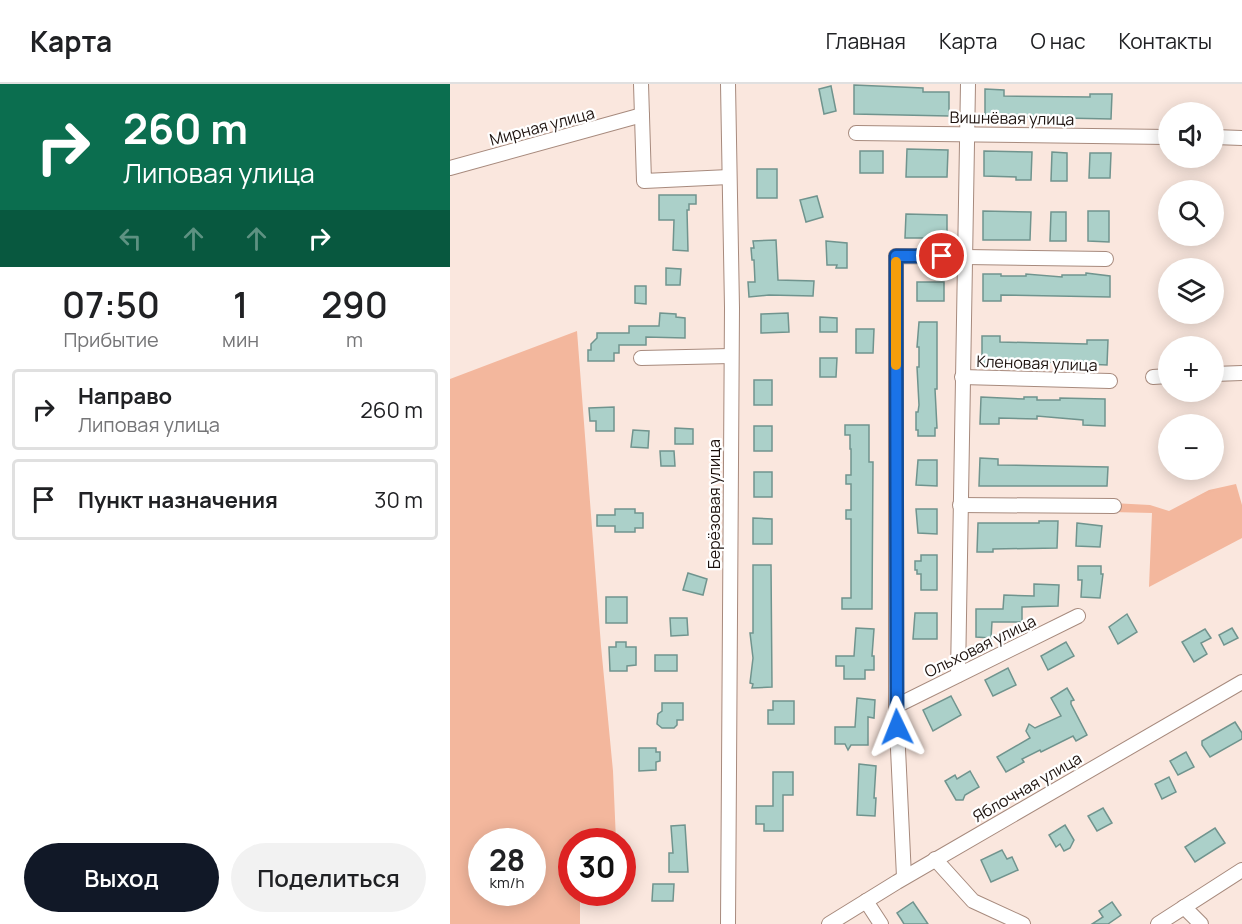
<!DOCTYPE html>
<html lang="ru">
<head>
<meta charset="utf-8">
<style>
  body { margin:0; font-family:Manrope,sans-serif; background:#f2f2f2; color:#202124; height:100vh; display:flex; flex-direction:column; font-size:22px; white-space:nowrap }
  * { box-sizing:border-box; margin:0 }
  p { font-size:20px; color:#757577 }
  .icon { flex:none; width:33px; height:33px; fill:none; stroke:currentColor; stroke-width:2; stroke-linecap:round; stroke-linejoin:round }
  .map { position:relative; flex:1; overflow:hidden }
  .drawer { display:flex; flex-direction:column; background:#fff; width:450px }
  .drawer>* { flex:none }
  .banner { background:#0b6e4f; color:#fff; overflow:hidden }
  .fabs { position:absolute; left:708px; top:18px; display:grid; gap:12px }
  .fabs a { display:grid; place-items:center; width:66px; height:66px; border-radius:50%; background:#fff; box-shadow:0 3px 15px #0003; font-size:30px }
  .speed { position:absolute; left:18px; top:744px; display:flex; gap:12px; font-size:30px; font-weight:700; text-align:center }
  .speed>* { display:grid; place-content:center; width:78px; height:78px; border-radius:50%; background:#fff; box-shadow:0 3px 15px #0003; line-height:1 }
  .speed small { font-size:15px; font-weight:400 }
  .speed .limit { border:9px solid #d22; background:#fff; color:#111 }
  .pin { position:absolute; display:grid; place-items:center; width:51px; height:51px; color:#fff; margin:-26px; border:3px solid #fff; border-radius:50%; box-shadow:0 2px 6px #0007 }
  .me { position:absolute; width:66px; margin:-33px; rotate:358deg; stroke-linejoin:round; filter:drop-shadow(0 0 4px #0008) }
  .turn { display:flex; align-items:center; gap:21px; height:126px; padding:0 24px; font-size:27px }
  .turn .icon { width:78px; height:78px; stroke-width:2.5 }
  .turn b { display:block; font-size:42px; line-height:51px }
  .lanes { display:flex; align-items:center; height:57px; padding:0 24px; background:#0003; justify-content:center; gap:30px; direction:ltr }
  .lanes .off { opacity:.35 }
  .eta { display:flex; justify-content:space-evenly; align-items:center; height:102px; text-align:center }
  .eta b { font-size:36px; font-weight:600; line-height:42px }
  .cta { display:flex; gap:12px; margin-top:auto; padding:12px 24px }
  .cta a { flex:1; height:69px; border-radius:36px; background:#111827; color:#fff; font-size:24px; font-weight:600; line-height:69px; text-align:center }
  .cta a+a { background:#f2f2f2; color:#202124 }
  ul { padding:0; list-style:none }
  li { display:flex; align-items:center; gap:18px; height:81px; margin:0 12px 9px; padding:0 12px; border:3px solid #e0e0e0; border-radius:6px }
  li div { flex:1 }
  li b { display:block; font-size:22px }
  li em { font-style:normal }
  header { display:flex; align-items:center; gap:36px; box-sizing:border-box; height:84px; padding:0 30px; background:#fff; border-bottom:2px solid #e0e0e0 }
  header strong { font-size:28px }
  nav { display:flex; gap:33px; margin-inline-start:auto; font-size:21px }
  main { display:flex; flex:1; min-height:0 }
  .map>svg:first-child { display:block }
  .green { fill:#f3b79d; fill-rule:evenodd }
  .building { fill:#abd0c9; stroke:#70948e; stroke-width:1.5 }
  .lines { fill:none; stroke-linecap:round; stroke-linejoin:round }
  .minor-casing { stroke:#a78a7d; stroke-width:16 }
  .minor { stroke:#fff; stroke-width:14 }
  .route-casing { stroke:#114b97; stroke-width:15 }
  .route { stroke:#1a73e8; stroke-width:10 }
  .slow { stroke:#f59e0b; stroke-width:10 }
  .labels { text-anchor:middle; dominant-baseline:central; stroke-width:4.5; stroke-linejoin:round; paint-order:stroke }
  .street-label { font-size:16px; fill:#1d120e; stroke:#fff }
</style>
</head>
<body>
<header>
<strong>Карта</strong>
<nav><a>Главная</a><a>Карта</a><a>О нас</a><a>Контакты</a></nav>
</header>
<main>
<section class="drawer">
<div class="banner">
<div class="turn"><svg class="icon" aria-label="right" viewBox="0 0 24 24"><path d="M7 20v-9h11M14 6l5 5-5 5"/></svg><div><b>260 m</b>Липовая улица</div></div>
<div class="lanes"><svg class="icon off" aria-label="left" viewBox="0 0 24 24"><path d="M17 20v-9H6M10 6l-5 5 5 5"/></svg><svg class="icon off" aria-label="ahead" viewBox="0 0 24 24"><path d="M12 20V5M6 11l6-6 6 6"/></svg><svg class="icon off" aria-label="ahead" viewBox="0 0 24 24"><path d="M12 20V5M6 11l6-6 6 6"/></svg><svg class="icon" aria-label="right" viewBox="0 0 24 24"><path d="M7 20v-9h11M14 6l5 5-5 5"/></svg></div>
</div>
<div class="eta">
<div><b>07:50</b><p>Прибытие</p></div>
<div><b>1</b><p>мин</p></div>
<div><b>290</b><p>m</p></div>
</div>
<ul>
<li><svg class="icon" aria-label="right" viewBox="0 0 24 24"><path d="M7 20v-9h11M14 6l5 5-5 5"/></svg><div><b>Направо</b><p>Липовая улица</p></div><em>260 m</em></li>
<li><svg class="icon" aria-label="arrive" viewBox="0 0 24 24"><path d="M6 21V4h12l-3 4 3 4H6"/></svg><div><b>Пункт назначения</b></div><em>30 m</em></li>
</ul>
<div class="cta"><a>Выход</a><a>Поделиться</a></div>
</section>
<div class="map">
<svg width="792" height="840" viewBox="0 0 792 840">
  <rect width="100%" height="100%" fill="#fae7de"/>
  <g class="green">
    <path d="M 127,247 L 151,562 L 163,687 L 166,757 L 122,758 L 122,808 L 130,809 L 130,840 L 0,840 L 0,295 ZM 32,758 L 82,758 L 82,808 L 32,808 Z"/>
    <polygon points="786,400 792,421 792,454 699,503 702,429 662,428 662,419 700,421 719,427 759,406"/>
  </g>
  <g class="building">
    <polygon points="404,1 473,4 473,8 499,8 499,32 404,30"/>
    <polygon points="381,2 386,27 374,30 369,5"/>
    <polygon points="535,5 554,6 554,12 640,13 640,10 662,10 661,35 614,34 614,32 592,32 592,34 553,31 553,33 535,33"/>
    <polygon points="457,65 498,66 497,93 456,93"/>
    <rect x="410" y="67" width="23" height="22"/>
    <polygon points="534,67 582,68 581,96 566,96 566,93 534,92"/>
    <polygon points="602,68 617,69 617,97 601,97"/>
    <polygon points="640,69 661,69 660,94 639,94"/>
    <rect x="307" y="85" width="20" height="29"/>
    <polygon points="209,111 246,111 246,120 239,120 239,126 237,126 238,167 223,166 224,136 209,136"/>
    <polygon points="367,112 373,133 356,138 350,116"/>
    <polygon points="533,127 581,128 580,156 533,156"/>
    <polygon points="638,127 659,127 659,158 638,157"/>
    <polygon points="601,128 616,128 616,157 600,157"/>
    <polygon points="456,130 497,131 497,154 455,154"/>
    <polygon points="326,156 328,196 364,197 363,212 319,211 299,213 298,198 305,198 304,176 302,176 301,164 304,164 303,157"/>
    <polygon points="376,157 397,159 397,184 386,184 387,181 377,181"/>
    <polygon points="216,184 231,185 230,201 216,201"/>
    <polygon points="636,189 660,192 660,213 551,211 551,217 533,217 533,190 551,190 551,192 576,192 576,190 612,193 612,191 636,191"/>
    <rect x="467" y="198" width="27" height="19"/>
    <polygon points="185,202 196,202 196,220 185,219"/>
    <polygon points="210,229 226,230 226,233 235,234 235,254 196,253 196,261 169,261 169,269 164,269 164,277 138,277 138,266 141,266 141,260 147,254 147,249 179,249 179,242 209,242"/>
    <polygon points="338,229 339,248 311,249 311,230"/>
    <polygon points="370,233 387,234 387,248 370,248"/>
    <polygon points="469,238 487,238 487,305 485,305 487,344 485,344 485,352 468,352 468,346 466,346 466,328 468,328 469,321 467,283 469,283 469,263 467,263"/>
    <polygon points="406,245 424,245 423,269 406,269"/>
    <polygon points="532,252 550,252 550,258 637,260 637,256 658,256 657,281 550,276 550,279 532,279"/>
    <polygon points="370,274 387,274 386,293 370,293"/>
    <rect x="304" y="296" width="18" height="25"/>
    <polygon points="531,313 574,315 574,313 587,313 587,316 610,316 610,314 655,315 655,342 633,341 633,336 587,332 587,335 549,334 549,340 530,340"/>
    <polygon points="164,323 164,347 146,347 146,337 140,337 139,324"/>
    <polygon points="395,341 419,341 419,378 423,378 422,525 392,525 392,514 401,514 401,435 396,435 396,426 401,426 401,400 396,400 396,391 401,391 401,365 400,365 400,351 395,351"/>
    <rect x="304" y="342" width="18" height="25"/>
    <polygon points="225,344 243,345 243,360 225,360"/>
    <polygon points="183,346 199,347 198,364 181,363"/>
    <polygon points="210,367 224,367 225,382 211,382"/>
    <polygon points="530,374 548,375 548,381 658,383 657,402 529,402"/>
    <polygon points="468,376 487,376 487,402 466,401"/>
    <rect x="304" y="388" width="18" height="25"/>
    <polygon points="165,425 185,425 185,429 193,429 193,444 185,444 185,448 165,448 165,442 147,442 147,431 165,431"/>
    <polygon points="466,425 487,425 487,450 468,449"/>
    <polygon points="303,434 322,435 322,460 303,460"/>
    <polygon points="589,437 608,437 607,464 543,465 543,468 527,468 528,439 589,439"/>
    <polygon points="627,439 652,442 650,463 626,462"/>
    <polygon points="471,471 487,471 487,506 471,506 471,490 467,490 467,486 465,486 465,477 471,477"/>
    <polygon points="303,481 321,481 322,603 302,604 303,600 300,599 303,574 300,549 303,549"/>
    <polygon points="628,482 651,482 651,490 653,490 650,514 631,513 632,496 628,496"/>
    <polygon points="238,489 257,495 253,511 233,506"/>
    <polygon points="584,500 609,501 608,522 572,523 572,538 542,538 541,554 526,553 526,525 553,525 554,511 584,512"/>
    <rect x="156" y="513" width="21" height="26"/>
    <polygon points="465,529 487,529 487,555 463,555"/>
    <polygon points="677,530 687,548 668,560 659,543"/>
    <polygon points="220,534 237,534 238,551 221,552"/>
    <polygon points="406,544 424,545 422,572 424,572 424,586 415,586 415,595 394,595 394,582 386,582 386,572 404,572"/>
    <polygon points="782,544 788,554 774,561 769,551"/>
    <polygon points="755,545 761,554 751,559 757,570 744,578 732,558"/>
    <polygon points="166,558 176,558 176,563 186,563 186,581 177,582 177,587 160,587 159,563 166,563"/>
    <polygon points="616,558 624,572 598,586 591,572"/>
    <rect x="205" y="571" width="22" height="16"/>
    <polygon points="558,584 566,601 543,612 535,596"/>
    <polygon points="617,604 624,616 621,617 621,620 637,651 626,657 623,652 591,668 590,666 572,675 574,678 556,688 547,673 580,654 576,647 579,640 585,644 611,632 601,614"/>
    <polygon points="501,612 511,631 483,647 473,626"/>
    <polygon points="407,614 425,616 424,634 418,633 418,661 401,661 398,666 395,660 385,660 385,643 405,643"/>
    <polygon points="323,617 344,617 344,640 318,640 318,626 323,626"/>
    <polygon points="212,619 233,619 233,636 227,636 227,641 224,644 212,644 207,640 208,630 212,627"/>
    <polygon points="785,638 792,649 792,655 760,673 752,661 752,657"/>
    <polygon points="189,664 206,664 206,668 210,668 210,677 206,678 206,686 189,687"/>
    <polygon points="736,668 744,683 728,691 720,677"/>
    <polygon points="409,680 426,682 424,714 426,714 425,732 407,731"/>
    <polygon points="520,687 529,703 515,711 513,716 506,716 495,697 505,691 507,695"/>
    <polygon points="323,688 343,688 343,711 333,711 333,747 314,747 314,740 306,740 306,722 323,722"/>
    <polygon points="719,693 726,708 712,715 705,700"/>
    <polygon points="653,724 662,739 647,747 638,732"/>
    <polygon points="235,741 238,788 219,788 219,769 223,769 221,742"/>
    <polygon points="615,741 624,756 620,764 614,767 610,760 606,763 599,751"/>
    <polygon points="765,744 775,759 745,778 735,763"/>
    <polygon points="552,766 557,775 562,773 568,786 541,798 531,776"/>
    <polygon points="203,800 224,800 223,817 202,817"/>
    <polygon points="463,818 478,840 454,840 451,835 447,829"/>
    <polygon points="662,818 671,831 658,840 642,840 653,833 649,827"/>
  </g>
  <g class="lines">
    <defs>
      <g id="minor">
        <polyline points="191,0 194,97 279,93"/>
        <polyline points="278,0 282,224 278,840"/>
        <polyline points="406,49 718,53"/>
        <polyline points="764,53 792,54"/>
        <polyline points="0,84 192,31"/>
        <polyline points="191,274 281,272"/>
        <polyline points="764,290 792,289"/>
        <polyline points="512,293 660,297"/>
        <polyline points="703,293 718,292"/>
        <polyline points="510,421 664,422"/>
        <polyline points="508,591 518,0"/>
        <polyline points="446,622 628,532"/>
        <polyline points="485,775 523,817 573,840"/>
        <polyline points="454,793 446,622 446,172 656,175"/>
        <polyline points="416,817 431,840"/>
        <polyline points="734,823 751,840"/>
        <polyline points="379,840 447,798 792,598"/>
        <polyline points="708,840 792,786"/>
      </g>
    </defs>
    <use href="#minor" class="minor-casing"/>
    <use href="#minor" class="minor"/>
  </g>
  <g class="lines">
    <defs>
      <polyline id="route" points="447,643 446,172 492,172"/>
    </defs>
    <use href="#route" class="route-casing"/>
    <use href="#route" class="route"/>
    <polyline class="slow" points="446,178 446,281"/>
  </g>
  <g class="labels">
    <g class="street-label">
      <text transform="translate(562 34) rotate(1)">Вишнёвая улица</text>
      <text transform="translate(92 42) rotate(-15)">Мирная улица</text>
      <text transform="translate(587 279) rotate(2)">Кленовая улица</text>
      <text transform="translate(264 420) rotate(-90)">Берёзовая улица</text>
      <text transform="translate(530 562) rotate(-26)">Ольховая улица</text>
      <text transform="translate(577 703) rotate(-30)">Яблочная улица</text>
    </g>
  </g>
</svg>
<div class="fabs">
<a><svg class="icon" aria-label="sound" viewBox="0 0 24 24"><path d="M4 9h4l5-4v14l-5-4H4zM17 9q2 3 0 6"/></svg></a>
<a><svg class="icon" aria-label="search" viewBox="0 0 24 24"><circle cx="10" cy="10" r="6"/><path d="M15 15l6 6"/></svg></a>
<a><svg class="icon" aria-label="layers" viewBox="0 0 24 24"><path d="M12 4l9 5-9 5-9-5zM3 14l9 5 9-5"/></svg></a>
<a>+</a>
<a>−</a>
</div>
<div class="speed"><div>28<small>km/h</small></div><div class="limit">30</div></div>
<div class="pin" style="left:492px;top:172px;background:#d93025"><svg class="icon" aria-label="arrive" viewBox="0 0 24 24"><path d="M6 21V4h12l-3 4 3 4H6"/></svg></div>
<svg class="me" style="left:447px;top:643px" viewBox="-20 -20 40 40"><path d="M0-17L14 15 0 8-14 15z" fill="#1a73e8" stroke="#fff" stroke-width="4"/></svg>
</div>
</main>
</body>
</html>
